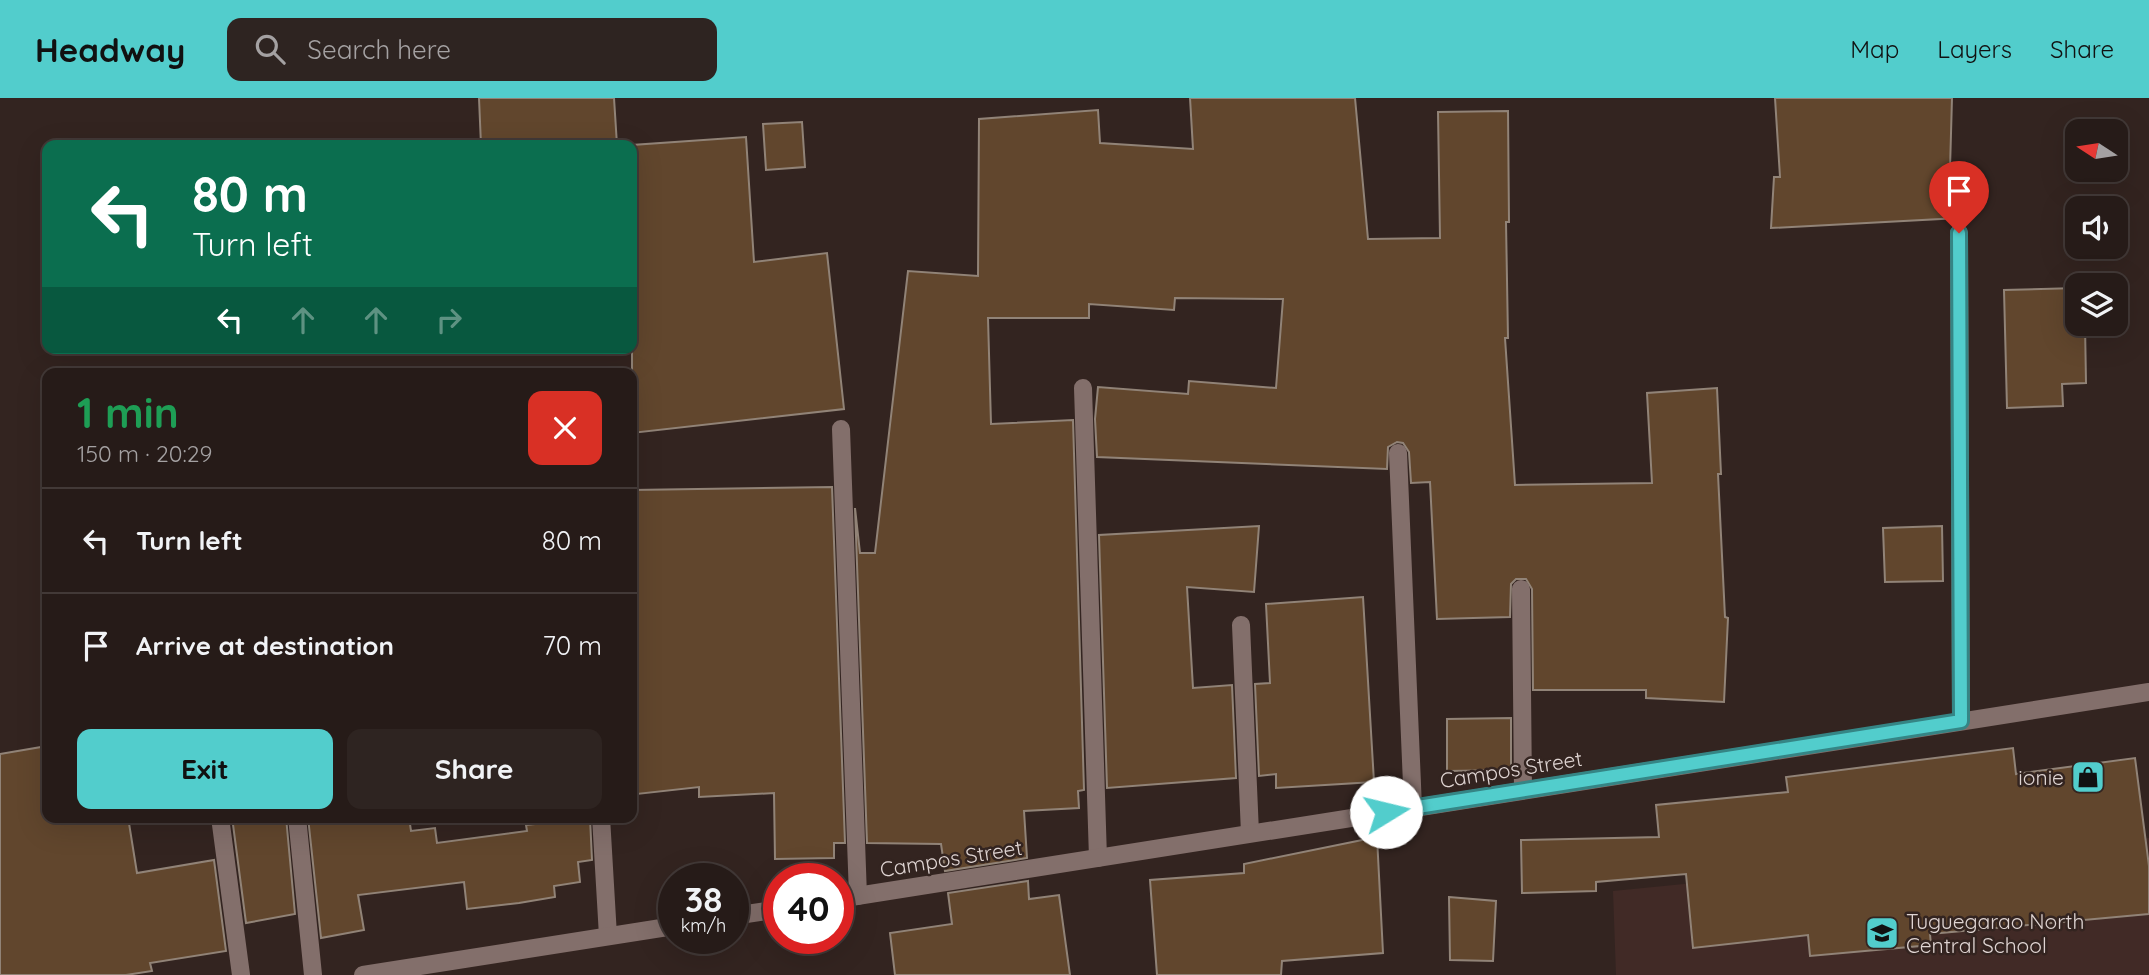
<!DOCTYPE html>
<html lang="en">
<head>
<meta charset="utf-8">
<style>
  body { margin:0; font-family:Quicksand,sans-serif; background:#2e2421; color:#f1f3f6; height:100vh; display:flex; flex-direction:column; font-size:26px; white-space:nowrap }
  * { box-sizing:border-box; margin:0 }
  p { font-size:23px; color:#a4a1a2 }
  .icon { flex:none; width:38px; height:38px; fill:none; stroke:currentColor; stroke-width:2; stroke-linecap:round; stroke-linejoin:round }
  .map { position:relative; flex:1; overflow:hidden }
  .side { position:absolute; left:42px; top:270px; width:595px; height:455px; display:flex; flex-direction:column; background:#261b18; border-radius:14px; box-shadow:0 7px 28px #0002,0 0 0 2px #423937 }
  .side>* { flex:none }
  .banner { position:absolute; left:42px; top:42px; width:595px; height:214px; border-radius:14px; box-shadow:0 7px 28px #0002,0 0 0 2px #423937; background:#0b6e4f; color:#fff; overflow:hidden }
  .needle { width:46px; rotate:282deg }
  .tools { position:absolute; left:2065px; top:21px; display:grid; gap:14px }
  .tools a { display:grid; place-items:center; width:63px; height:63px; border-radius:14px; background:#261b18; box-shadow:0 7px 28px #0002,0 0 0 2px #423937; font-size:35px }
  .speed { position:absolute; left:658px; top:765px; display:flex; gap:14px; font-size:35px; font-weight:700; text-align:center }
  .speed>* { display:grid; place-content:center; width:91px; height:91px; border-radius:50%; background:#261b18; box-shadow:0 7px 28px #0002,0 0 0 2px #423937; line-height:1 }
  .speed small { font-size:18px; font-weight:400 }
  .speed .limit { border:10px solid #d22; background:#fff; color:#111 }
  .pin { position:absolute; display:grid; place-items:center; width:60px; height:60px; color:#fff; margin:-72px -30px; border-radius:50% 50% 50% 0; rotate:-45deg; box-shadow:0 0 7px #0007 }
  .pin .icon { rotate:45deg }
  .me { position:absolute; width:77px; margin:-38px; rotate:81deg; stroke-linejoin:round; filter:drop-shadow(0 0 5px #0008) }
  .turn { display:flex; align-items:center; gap:24px; height:147px; padding:0 35px; font-size:32px }
  .turn .icon { width:91px; height:91px; stroke-width:2.5 }
  .turn b { display:block; font-size:49px; line-height:60px }
  .lanes { display:flex; align-items:center; height:66px; padding:0 35px; background:#0003; justify-content:center; gap:35px; direction:ltr }
  .lanes .off { opacity:.35 }
  .round { display:grid; place-items:center; flex:none; width:74px; height:74px; border-radius:14px; background:#2e2421 }
  .headline { display:flex; align-items:center; justify-content:space-between; height:119px; padding:0 35px }
  h1 { font-size:42px; font-weight:800; line-height:52px; color:#1e9e55 }
  .action { display:flex; gap:14px; margin-top:auto; padding:14px 35px }
  .action a { flex:1; height:80px; border-radius:14px; background:#52cdcc; color:#111; font-size:28px; font-weight:800; line-height:80px; text-align:center }
  .action a+a { background:#2e2421; color:#f1f3f6 }
  ul { padding:0; list-style:none }
  li { display:flex; align-items:center; gap:21px; height:105px; padding:0 35px; border-top:2px solid #423937 }
  li div { flex:1 }
  li b { display:block; font-size:26px }
  li em { font-style:normal }
  header { display:flex; align-items:center; gap:42px; box-sizing:border-box; height:98px; padding:0 35px; background:#52cdcc; color:#111 }
  header strong { font-size:33px }
  nav { display:flex; gap:38px; margin-inline-start:auto; font-size:24px }
  .search { width:490px; height:63px; background:#2e2421; display:flex; align-items:center; gap:18px; box-sizing:border-box; padding:0 24px; border-radius:14px; color:#a4a1a2; font-size:26px }
  .map>svg:first-child { display:block }
  .built { fill:#412a26 }
  .building { fill:#61462d; stroke:#918377; stroke-width:2 }
  .lines { fill:none; stroke-linecap:round; stroke-linejoin:round }
  .lane { stroke:#836f6b; stroke-width:18 }
  .secondary { stroke:#836f6b; stroke-width:18 }
  .route-casing { stroke:#358585; stroke-width:18 }
  .route { stroke:#52cdcc; stroke-width:12 }
  .labels { text-anchor:middle; dominant-baseline:central; stroke-width:5; stroke-linejoin:round; paint-order:stroke }
  .street-label { font-size:21px; fill:#dfd4d2; stroke:#332420 }
  .poi-label { font-size:21px; fill:#dfd4d2; stroke:#332420; text-anchor:end }
</style>
</head>
<body>
<header>
<strong>Headway</strong>
<div class="search"><svg class="icon" aria-label="search" viewBox="0 0 24 24"><circle cx="10" cy="10" r="6"/><path d="M15 15l6 6"/></svg>Search here</div>
<nav><a>Map</a><a>Layers</a><a>Share</a></nav>
</header>
<div class="map">
<svg width="2149" height="877" viewBox="0 0 2149 877">
  <rect width="100%" height="100%" fill="#332420"/>
  <polygon class="built" points="2149,740 2149,877 1616,877 1613,793"/>
  <g class="building">
    <polygon points="479,0 614,0 617,47 481,47"/>
    <polygon points="1190,0 1355,0 1368,141 1440,140 1438,14 1508,13 1509,124 1506,124 1508,240 1505,240 1515,387 1652,385 1647,295 1717,290 1721,376 1718,376 1725,519 1728,520 1724,604 1646,600 1646,592 1533,592 1532,491 1526,481 1516,481 1511,486 1510,519 1437,521 1430,384 1411,385 1409,354 1403,345 1397,344 1388,349 1387,371 1097,359 1095,321 1098,289 1188,296 1189,283 1276,290 1283,201 1175,200 1174,212 1089,206 1089,220 988,220 991,326 1073,322 1084,692 1078,693 1079,710 1024,713 1027,760 945,773 941,746 867,745 855,410 860,455 875,455 908,173 978,178 979,21 1098,12 1100,45 1193,51"/>
    <polygon points="1775,0 1952,0 1950,71 1957,71 1959,120 1771,130 1774,79 1780,79"/>
    <polygon points="802,24 805,69 766,72 763,26"/>
    <polygon points="746,39 754,164 827,155 844,311 632,335 632,47"/>
    <polygon points="2077,190 2077,226 2085,226 2086,285 2062,286 2063,308 2007,310 2004,192"/>
    <polygon points="832,389 845,745 834,745 834,760 775,761 774,695 699,699 699,689 637,696 632,614 632,392"/>
    <polygon points="1259,428 1254,494 1187,489 1193,590 1232,587 1236,680 1107,690 1099,437"/>
    <polygon points="1942,428 1943,483 1885,484 1883,430"/>
    <polygon points="1363,499 1374,684 1276,690 1276,676 1259,678 1255,586 1270,585 1266,506"/>
    <polygon points="1511,620 1511,672 1447,673 1447,621"/>
    <polygon points="47,648 47,719 128,719 137,775 214,762 226,853 150,865 152,873 126,877 0,877 0,656"/>
    <polygon points="2013,650 2016,676 2135,660 2149,768 2149,816 1930,836 1931,847 1810,858 1808,837 1693,850 1686,776 1596,784 1596,793 1522,795 1521,742 1659,739 1656,707 1788,694 1786,679"/>
    <polygon points="232,719 286,719 295,816 246,825"/>
    <polygon points="308,719 409,719 411,733 435,730 437,745 527,733 526,727 590,720 592,762 578,764 580,784 554,788 555,799 519,805 467,811 464,784 358,797 364,832 321,840"/>
    <polygon points="1377,739 1383,855 1282,863 1281,877 1157,877 1150,782 1244,775 1244,766"/>
    <polygon points="1028,783 1029,801 1059,797 1070,877 895,877 890,835 952,826 948,795"/>
    <polygon points="1449,799 1496,803 1493,863 1450,862"/>
  </g>
  <g class="lines">
    <g class="lane">
      <polyline points="1959,135 1961,623"/>
      <polyline points="1083,290 1098,760"/>
      <polyline points="841,331 858,798"/>
      <polyline points="1398,355 1413,710"/>
      <polyline points="1521,491 1523,692"/>
      <polyline points="1241,527 1250,735"/>
      <polyline points="220,719 241,877"/>
      <polyline points="297,719 313,877"/>
      <polyline points="601,719 608,838"/>
    </g>
    <g class="secondary">
      <polyline points="838,801 2149,594"/>
      <polyline points="733,818 779,811"/>
      <polyline points="363,877 674,828"/>
    </g>
  </g>
  <g class="lines">
    <defs>
      <polyline id="route" points="1386,714 1961,623 1959,135"/>
    </defs>
    <use href="#route" class="route-casing"/>
    <use href="#route" class="route"/>
  </g>
  <defs>
    <symbol id="shop-square" viewBox="-11 -11 22 22"><rect x="-9" y="-9" width="18" height="18" rx="4" fill="#52cdcc" stroke="#332420"/><path d="M-5-2.5h2.3a2.7 3.5 0 0 1 5.4 0H5L5.5 6h-11ZM-1.5-2.5h3a1.5 2.3 0 0 0-3 0Z" fill="#111"/></symbol>
    <symbol id="school-square" viewBox="-11 -11 22 22"><rect x="-9" y="-9" width="18" height="18" rx="4" fill="#52cdcc" stroke="#332420"/><path d="M0-5L7-2L0 1L-7-2ZM-4 1L0 2.5L4 1V4Q0 6-4 4Z" fill="#111"/></symbol>
  </defs>
  <g fill-rule="evenodd">
    <use href="#shop-square" x="2069" y="660" width="38" height="38"/>
    <use href="#school-square" x="1863" y="816" width="38" height="38"/>
  </g>
  <g class="labels">
    <g class="street-label">
      <text transform="translate(1511 671) rotate(-9)">Campos Street</text>
      <text transform="translate(951 760) rotate(-9)">Campos Street</text>
    </g>
    <g class="poi-label">
      <text x="2064" y="679">ionie</text>
      <text x="1906" y="823" text-anchor="start">Tuguegarao North<tspan x="1906" dy="24">Central School</tspan></text>
    </g>
  </g>
</svg>
<div class="tools">
<a><svg class="needle" viewBox="-14 -14 28 28"><path d="M0-13l5 13h-10z" fill="#e53935"/><path d="M0 13l5-13h-10z" fill="#a4a1a2"/></svg></a>
<a><svg class="icon" aria-label="sound" viewBox="0 0 24 24"><path d="M4 9h4l5-4v14l-5-4H4zM17 9q2 3 0 6"/></svg></a>
<a><svg class="icon" aria-label="layers" viewBox="0 0 24 24"><path d="M12 4l9 5-9 5-9-5zM3 14l9 5 9-5"/></svg></a>
</div>
<div class="speed"><div>38<small>km/h</small></div><div class="limit">40</div></div>
<div class="pin" style="left:1959px;top:135px;background:#d93025"><svg class="icon" aria-label="arrive" viewBox="0 0 24 24"><path d="M6 21V4h12l-3 4 3 4H6"/></svg></div>
<svg class="me" style="left:1386px;top:714px" viewBox="-20 -20 40 40"><circle r="19" fill="#fff"/><path d="M0-13L10 11 0 6-10 11z" fill="#52cdcc"/></svg>
<div class="banner">
<div class="turn"><svg class="icon" aria-label="left" viewBox="0 0 24 24"><path d="M17 20v-9H6M10 6l-5 5 5 5"/></svg><div><b>80 m</b>Turn left</div></div>
<div class="lanes"><svg class="icon" aria-label="left" viewBox="0 0 24 24"><path d="M17 20v-9H6M10 6l-5 5 5 5"/></svg><svg class="icon off" aria-label="ahead" viewBox="0 0 24 24"><path d="M12 20V5M6 11l6-6 6 6"/></svg><svg class="icon off" aria-label="ahead" viewBox="0 0 24 24"><path d="M12 20V5M6 11l6-6 6 6"/></svg><svg class="icon off" aria-label="right" viewBox="0 0 24 24"><path d="M7 20v-9h11M14 6l5 5-5 5"/></svg></div>
</div>
<section class="side">
<div class="headline"><div><h1>1 min</h1><p>150 m · 20:29</p></div><a class="round" style="background:#d93025;color:#fff"><svg class="icon" aria-label="close" viewBox="0 0 24 24"><path d="M6 6l12 12M18 6L6 18"/></svg></a></div>
<ul>
<li><svg class="icon" aria-label="left" viewBox="0 0 24 24"><path d="M17 20v-9H6M10 6l-5 5 5 5"/></svg><div><b>Turn left</b></div><em>80 m</em></li>
<li><svg class="icon" aria-label="arrive" viewBox="0 0 24 24"><path d="M6 21V4h12l-3 4 3 4H6"/></svg><div><b>Arrive at destination</b></div><em>70 m</em></li>
</ul>
<div class="action"><a>Exit</a><a>Share</a></div>
</section>
</div>
</body>
</html>
